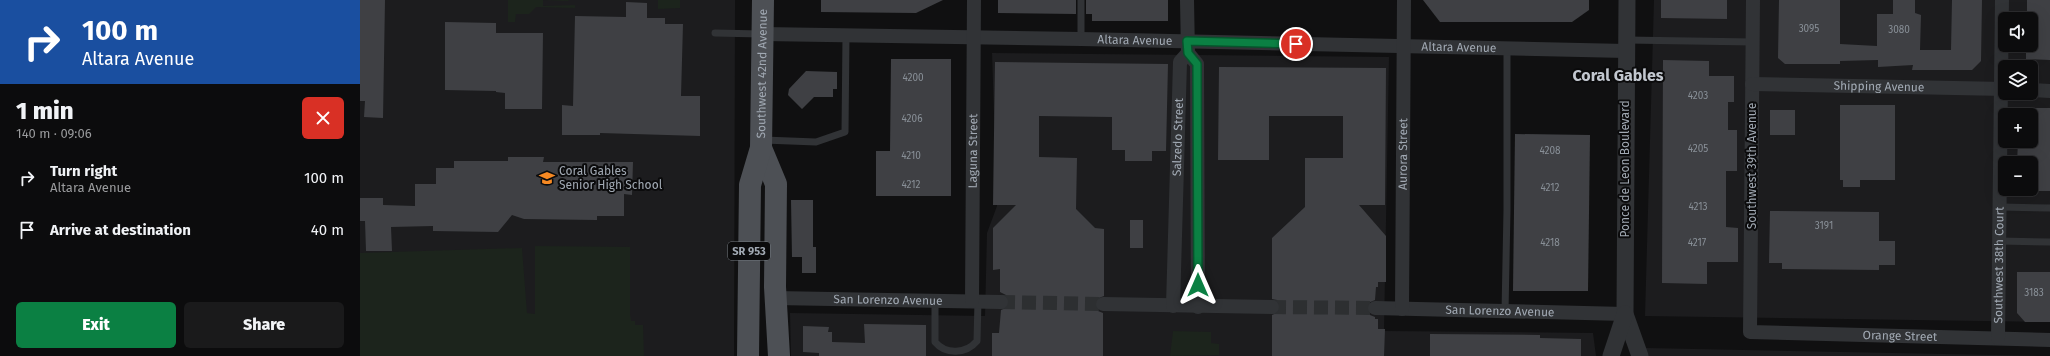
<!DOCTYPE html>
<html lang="en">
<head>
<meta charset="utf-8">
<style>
  body { margin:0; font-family:"Fira Sans",sans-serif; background:#1a1a1b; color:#f1f3f6; height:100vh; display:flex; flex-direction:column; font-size:15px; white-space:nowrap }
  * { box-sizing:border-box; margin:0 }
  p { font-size:13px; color:#9a9b9d }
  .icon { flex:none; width:22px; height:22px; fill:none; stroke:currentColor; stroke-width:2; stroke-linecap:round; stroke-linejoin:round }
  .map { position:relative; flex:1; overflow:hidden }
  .details { display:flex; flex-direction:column; background:#0c0c0d; width:360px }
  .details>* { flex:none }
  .banner { background:#1a4fa0; color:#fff; overflow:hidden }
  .controls { position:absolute; left:1638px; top:12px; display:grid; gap:8px }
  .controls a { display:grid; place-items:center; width:40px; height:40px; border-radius:6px; background:#0c0c0d; box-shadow:0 4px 16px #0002,0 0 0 1px #2c2c2e; font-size:20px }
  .pin { position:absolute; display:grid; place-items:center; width:34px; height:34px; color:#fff; margin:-17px; border:2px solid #fff; border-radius:50%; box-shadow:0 1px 4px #0007 }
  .me { position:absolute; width:44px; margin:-22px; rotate:0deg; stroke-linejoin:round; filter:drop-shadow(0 0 3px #0008) }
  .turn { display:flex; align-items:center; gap:14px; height:84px; padding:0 16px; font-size:18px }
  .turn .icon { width:52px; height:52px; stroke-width:2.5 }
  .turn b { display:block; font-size:28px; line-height:34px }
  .round { display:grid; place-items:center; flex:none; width:42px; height:42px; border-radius:6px; background:#1a1a1b }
  .head { display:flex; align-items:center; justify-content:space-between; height:68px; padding:0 16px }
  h1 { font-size:24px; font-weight:800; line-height:30px }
  .primary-button { display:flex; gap:8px; margin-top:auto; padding:8px 16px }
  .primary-button a { flex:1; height:46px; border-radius:6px; background:#0b8043; color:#fff; font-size:16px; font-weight:800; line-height:46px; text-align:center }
  .primary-button a+a { background:#1a1a1b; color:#f1f3f6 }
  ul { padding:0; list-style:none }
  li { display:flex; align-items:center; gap:12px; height:52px; padding:0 16px }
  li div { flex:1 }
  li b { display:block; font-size:15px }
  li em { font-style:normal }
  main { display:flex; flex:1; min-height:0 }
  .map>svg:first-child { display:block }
  .built { fill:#1c1c1e; fill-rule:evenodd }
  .green { fill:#1c241c }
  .building { fill:#3f4044 }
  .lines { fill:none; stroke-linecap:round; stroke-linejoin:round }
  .minor-tunnel { stroke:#2d2f31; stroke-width:14; stroke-dasharray:14 7; stroke-linecap:butt }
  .service { stroke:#313336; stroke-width:7 }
  .minor { stroke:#313336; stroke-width:14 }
  .tertiary { stroke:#313336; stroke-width:17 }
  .primary { stroke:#4d5055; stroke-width:22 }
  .route-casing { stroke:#07532c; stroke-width:10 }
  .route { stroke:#0b8043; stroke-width:7 }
  .labels { text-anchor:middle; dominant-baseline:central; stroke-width:4; stroke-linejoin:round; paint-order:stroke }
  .number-label { font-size:10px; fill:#888f97 }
  .shield { fill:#0b0b0c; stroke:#747a81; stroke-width:1 }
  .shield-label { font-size:11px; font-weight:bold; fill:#a1a9b3 }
  .street-label { font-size:12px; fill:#a1a9b3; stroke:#0b0b0c }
  .poi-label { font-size:12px; fill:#a1a9b3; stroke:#0b0b0c; text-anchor:start }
  .district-label { font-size:16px; font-weight:bold; fill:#c2c7cf; stroke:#0b0b0c }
</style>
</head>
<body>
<main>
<section class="details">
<div class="banner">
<div class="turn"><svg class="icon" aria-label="right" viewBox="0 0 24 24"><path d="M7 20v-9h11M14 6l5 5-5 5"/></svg><div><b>100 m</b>Altara Avenue</div></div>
</div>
<div class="head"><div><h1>1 min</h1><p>140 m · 09:06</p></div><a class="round" style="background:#d93025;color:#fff"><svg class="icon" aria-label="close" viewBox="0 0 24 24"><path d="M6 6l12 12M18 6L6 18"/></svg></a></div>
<ul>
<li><svg class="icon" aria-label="right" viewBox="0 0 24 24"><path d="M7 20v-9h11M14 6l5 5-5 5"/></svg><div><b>Turn right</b><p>Altara Avenue</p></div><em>100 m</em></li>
<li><svg class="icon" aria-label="arrive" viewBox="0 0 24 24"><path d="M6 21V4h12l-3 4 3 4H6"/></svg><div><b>Arrive at destination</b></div><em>40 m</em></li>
</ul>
<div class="primary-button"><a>Exit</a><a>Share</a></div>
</section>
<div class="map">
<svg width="1690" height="356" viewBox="0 0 1690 356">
  <rect width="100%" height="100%" fill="#101011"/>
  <g class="built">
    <polygon points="0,0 375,0 374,356 0,356"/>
    <path d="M 1294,0 L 1690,0 L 1690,322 L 1285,316 ZM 1645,19 L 1671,19 L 1671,45 L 1645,45 ZM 1645,67 L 1671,67 L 1671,93 L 1645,93 ZM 1645,115 L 1671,115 L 1671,141 L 1645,141 ZM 1645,163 L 1671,163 L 1671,189 L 1645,189 Z"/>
    <polygon points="632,53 1029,57 1024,331 1233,333 1236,356 431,356 430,313 625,316 627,233 637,206"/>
    <polygon points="1286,348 1681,356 1286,356"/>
  </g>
  <g class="green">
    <polygon points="148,0 208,0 209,1 183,0 183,6 215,5 215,8 176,7 169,14 156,14 155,22 148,22"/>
    <polygon points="298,0 320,0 320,8 298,9"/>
    <polygon points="175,246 270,247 270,314 271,321 275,321 275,325 283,325 284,356 0,356 0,253 162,248 167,313 175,314"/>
    <polygon points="813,331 851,332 851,343 859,344 859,355 810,356"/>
  </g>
  <g class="building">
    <polygon points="0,0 25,0 23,118 4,117 5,101 0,101"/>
    <polygon points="461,0 583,0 556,13 461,12"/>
    <polygon points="638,0 716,0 716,14 638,13"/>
    <polygon points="726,0 808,0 808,21 732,21 732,14 726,14"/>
    <polygon points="1063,0 1229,0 1229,10 1212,22 1080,22"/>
    <polygon points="1301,0 1367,0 1367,19 1301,18"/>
    <polygon points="1419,0 1480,0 1480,44 1517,46 1517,14 1533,14 1533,0 1555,0 1555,13 1561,15 1560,50 1591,50 1592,0 1622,0 1621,61 1612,70 1552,70 1553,65 1518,67 1518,60 1480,61 1480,64 1425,64 1418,58"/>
    <polygon points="1667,0 1690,0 1690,60 1666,59 1666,45 1671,45 1671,19 1667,19"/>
    <polygon points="266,2 287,3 287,18 305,18 305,24 323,24 321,96 340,96 340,136 240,133 240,135 202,135 202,105 213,106 215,16 266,17"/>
    <polygon points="85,22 136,23 136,33 183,33 182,109 145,109 145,93 136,92 136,91 85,90"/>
    <polygon points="531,59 591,59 591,196 516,196 516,151 530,151"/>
    <polygon points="1303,60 1349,61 1349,76 1374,76 1374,102 1368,102 1368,130 1377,130 1377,171 1366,171 1366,227 1378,228 1378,262 1347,262 1347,284 1302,283"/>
    <polygon points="635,62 808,64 806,151 792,151 792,161 765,161 765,150 752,150 752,117 679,116 679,157 717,158 716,209 735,228 744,229 744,296 736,299 735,304 738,311 743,313 743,356 632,356 632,333 639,333 641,310 648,307 649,302 646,295 640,292 640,269 633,270 633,228 656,205 633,205"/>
    <polygon points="859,67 1026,68 1025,205 999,205 1026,236 1026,282 1018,282 1018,287 1016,287 1015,300 1008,303 1007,308 1010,315 1015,317 1015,319 1018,319 1018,329 1025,329 1024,356 912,356 912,315 919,312 920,307 917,300 912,299 912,238 945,207 945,158 983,158 983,116 909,116 909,160 858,160"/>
    <polygon points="446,71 477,72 477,89 473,89 473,97 454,97 442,109 428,95 429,89"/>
    <polygon points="1480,105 1535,105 1535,180 1500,180 1500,187 1483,187 1483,180 1480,180"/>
    <polygon points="1671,108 1690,108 1690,191 1671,191 1671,163 1657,163 1658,141 1671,141"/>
    <rect x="1410" y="110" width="25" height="25"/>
    <polygon points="1155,134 1230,135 1228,291 1153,291"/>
    <polygon points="148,157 184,157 183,162 273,162 272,195 264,194 264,216 237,216 237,220 164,219 152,215 138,232 73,231 73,226 31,227 32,251 6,251 5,221 0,221 0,198 23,198 23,205 55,206 55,184 76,184 76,168 94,168 94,161 148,161"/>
    <polygon points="431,200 453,200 453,247 456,247 456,273 442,273 442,257 432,257"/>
    <polygon points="1410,211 1519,212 1519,241 1535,241 1535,265 1519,265 1519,270 1422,269 1422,263 1409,263"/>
    <rect x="770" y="220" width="13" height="28"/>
    <polygon points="1657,272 1690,272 1690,322 1665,322 1657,313"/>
    <polygon points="504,324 566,325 566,356 459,356 459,353 443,352 443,326 469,327 468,332 472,332 472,342 505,343"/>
    <polygon points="1070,334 1180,335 1180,338 1221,339 1221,356 1070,356"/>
  </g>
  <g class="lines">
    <g class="minor-tunnel">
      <polyline points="641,302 743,304"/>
      <polyline points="912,307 1015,308"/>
    </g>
    <g class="service">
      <polyline points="355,33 401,34"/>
      <polyline points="721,39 721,0"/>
      <polyline points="1267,40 1393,42"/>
      <polyline points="404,140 456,142 485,132 486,35"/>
      <polyline points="1641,207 1690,208"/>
      <polyline points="1640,241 1690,242"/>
      <path d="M 575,301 L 575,342 C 586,355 606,354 617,341 L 618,301"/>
      <polyline points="1145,312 1147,210 1147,49"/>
    </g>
    <g class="minor">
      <polyline points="827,0 828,53 837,64 838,307"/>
      <path id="s1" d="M 1393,0 L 1390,332 L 1690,340"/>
      <path id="s2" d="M 403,34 L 721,39 L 1266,51"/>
      <path id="s3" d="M 1392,84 L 1645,89"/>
      <polyline points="1671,90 1690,91"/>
      <path id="s4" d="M 415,298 L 641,302"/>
      <path id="s5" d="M 612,301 L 614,0"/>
      <polyline points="743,304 912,307"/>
      <path id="s6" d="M 813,306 L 820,62 L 828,53"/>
      <path id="s7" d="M 1015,308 L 1265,314"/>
      <path id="s8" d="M 1042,309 L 1044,0"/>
      <path id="s9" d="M 1638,338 L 1642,0"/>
    </g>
    <g class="tertiary">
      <polyline points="1267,0 1265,314 1280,356"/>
      <polyline points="1251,356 1265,314"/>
    </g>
    <g class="primary">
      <polyline points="401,148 416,184 415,287 419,356"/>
      <path id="s10" d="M 388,356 L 390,185 L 401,148 L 403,0"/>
    </g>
  </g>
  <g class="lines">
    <defs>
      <polyline id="route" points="838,285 837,64 828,53 827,41 936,44"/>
    </defs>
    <use href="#route" class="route-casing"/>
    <use href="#route" class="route"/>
  </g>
  <defs>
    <symbol id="school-bare" viewBox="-9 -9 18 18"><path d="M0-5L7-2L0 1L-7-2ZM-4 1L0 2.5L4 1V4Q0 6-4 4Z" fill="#f68923" stroke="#0b0b0c" stroke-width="2.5" paint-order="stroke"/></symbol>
  </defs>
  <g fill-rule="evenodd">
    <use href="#school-bare" x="176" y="167" width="22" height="22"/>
  </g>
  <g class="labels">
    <g class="number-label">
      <text x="1449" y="29">3095</text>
      <text x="1539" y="30">3080</text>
      <text x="553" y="78">4200</text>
      <text x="1338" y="96">4203</text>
      <text x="552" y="119">4206</text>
      <text x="1338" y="149">4205</text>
      <text x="1190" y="151">4208</text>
      <text x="551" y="156">4210</text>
      <text x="551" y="185">4212</text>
      <text x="1190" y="188">4212</text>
      <text x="1338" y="207">4213</text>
      <text x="1464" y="226">3191</text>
      <text x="1190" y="243">4218</text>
      <text x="1337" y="243">4217</text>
      <text x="1674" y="293">3183</text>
    </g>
    <rect class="shield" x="368" y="242" width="42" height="18" rx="3"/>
    <g class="shield-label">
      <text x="389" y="251">SR 953</text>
    </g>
    <g class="street-label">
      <text stroke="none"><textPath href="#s2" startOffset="372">Altara Avenue</textPath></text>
      <text stroke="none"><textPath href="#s2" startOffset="696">Altara Avenue</textPath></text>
      <text stroke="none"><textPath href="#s10" startOffset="284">Southwest 42nd Avenue</textPath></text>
      <text stroke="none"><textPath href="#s3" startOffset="127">Shipping Avenue</textPath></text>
      <text stroke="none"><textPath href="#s6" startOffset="169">Salzedo Street</textPath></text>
      <text stroke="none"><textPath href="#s5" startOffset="150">Laguna Street</textPath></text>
      <text stroke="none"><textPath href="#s8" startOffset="155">Aurora Street</textPath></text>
      <text transform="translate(1392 166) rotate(-90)">Southwest 39th Avenue</text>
      <text transform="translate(1265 169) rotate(-90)">Ponce de Leon Boulevard</text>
      <text stroke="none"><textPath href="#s9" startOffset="73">Southwest 38th Court</textPath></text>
      <text stroke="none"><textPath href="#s4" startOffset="113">San Lorenzo Avenue</textPath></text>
      <text stroke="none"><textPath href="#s7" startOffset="125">San Lorenzo Avenue</textPath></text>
      <text stroke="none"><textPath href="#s1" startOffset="482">Orange Street</textPath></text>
    </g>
    <g class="poi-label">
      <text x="199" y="171">Coral Gables<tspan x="199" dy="14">Senior High School</tspan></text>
    </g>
    <g class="district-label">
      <text x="1258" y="75">Coral Gables</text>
    </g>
  </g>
</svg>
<div class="controls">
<a><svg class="icon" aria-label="sound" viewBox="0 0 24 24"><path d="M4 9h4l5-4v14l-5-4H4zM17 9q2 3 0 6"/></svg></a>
<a><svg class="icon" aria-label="layers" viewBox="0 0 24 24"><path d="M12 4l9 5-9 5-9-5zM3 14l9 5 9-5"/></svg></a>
<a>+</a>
<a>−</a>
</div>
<div class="pin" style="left:936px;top:44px;background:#d93025"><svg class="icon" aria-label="arrive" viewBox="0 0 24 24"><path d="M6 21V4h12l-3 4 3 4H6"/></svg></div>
<svg class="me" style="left:838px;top:285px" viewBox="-20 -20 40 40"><path d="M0-17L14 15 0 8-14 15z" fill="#0b8043" stroke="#fff" stroke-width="4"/></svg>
</div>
</main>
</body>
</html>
